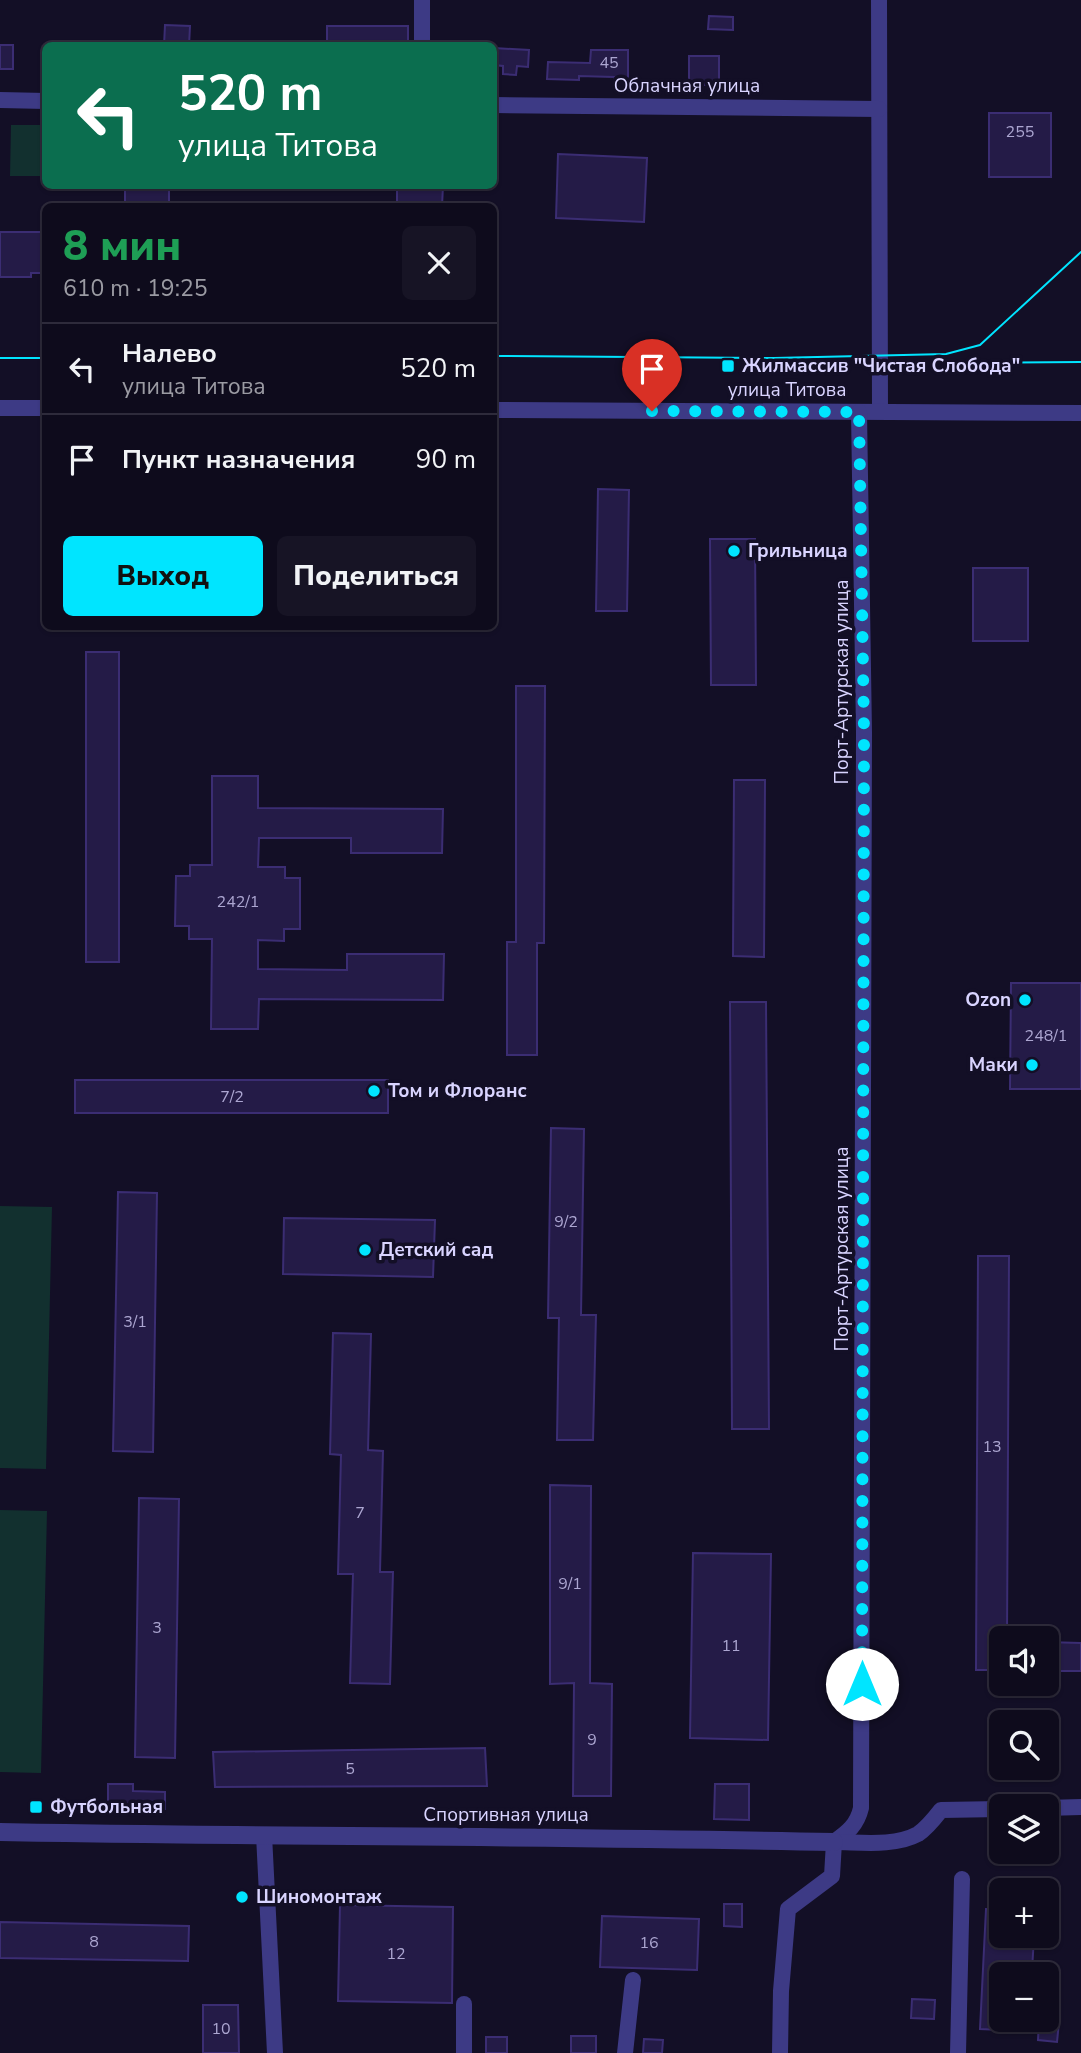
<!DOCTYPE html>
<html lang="ru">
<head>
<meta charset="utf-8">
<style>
  body { margin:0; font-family:"Nunito Sans",sans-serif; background:#171425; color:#f1f3f6; height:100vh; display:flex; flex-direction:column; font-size:26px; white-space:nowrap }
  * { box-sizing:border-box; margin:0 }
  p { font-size:23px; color:#9b9ba3 }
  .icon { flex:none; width:38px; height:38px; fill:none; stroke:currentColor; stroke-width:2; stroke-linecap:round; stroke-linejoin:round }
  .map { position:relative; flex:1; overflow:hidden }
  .panel { position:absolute; left:42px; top:203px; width:455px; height:427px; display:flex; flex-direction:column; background:#0e0b1c; border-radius:10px; box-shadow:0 2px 5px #0004,0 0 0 2px #2e2b3b }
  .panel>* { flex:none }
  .guide { position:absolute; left:42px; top:42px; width:455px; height:147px; border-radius:10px; box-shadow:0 2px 5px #0004,0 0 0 2px #2e2b3b; background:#0b6e4f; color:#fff; overflow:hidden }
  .controls { position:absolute; left:989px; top:1626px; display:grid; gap:14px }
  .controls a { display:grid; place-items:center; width:70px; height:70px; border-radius:10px; background:#0e0b1c; box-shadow:0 2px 5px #0004,0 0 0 2px #2e2b3b; font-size:35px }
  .pin { position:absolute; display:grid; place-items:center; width:60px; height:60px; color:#fff; margin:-72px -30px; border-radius:50% 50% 50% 0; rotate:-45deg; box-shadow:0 0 7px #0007 }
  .pin .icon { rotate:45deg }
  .me { position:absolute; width:77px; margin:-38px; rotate:0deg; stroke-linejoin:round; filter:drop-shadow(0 0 5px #0008) }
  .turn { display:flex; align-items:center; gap:24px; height:147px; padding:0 21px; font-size:32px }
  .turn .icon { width:91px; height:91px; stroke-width:2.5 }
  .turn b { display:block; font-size:49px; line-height:60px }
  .round { display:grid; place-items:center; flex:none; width:74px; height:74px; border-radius:10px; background:#171425 }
  .summary { display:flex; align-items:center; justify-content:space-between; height:119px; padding:0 21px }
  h1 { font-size:42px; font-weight:800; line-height:52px; color:#1e9e55 }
  .cta { display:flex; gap:14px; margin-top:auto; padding:14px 21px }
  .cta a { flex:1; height:80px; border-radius:10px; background:#00e5ff; color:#111; font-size:28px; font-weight:800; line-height:80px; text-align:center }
  .cta a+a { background:#171425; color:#f1f3f6 }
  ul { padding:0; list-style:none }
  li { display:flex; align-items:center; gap:21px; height:91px; padding:0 21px; border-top:2px solid #2e2b3b }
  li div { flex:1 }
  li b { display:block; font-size:26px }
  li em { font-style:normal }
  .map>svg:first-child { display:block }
  .green { fill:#12302f }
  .building { fill:#241b47; stroke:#3b2d73; stroke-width:2 }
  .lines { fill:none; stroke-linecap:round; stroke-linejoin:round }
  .minor { stroke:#3d3a85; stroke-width:16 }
  .tertiary { stroke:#3d3a85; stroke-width:18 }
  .tram { stroke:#00e5ff; stroke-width:2 }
  .route { stroke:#00e5ff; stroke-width:12; stroke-dasharray:0 21.6 }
  .poi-dot { fill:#00e5ff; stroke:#130f26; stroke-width:2.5 }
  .labels { text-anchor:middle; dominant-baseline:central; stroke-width:7; stroke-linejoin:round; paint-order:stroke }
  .number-label { font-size:16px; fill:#aca6d1 }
  .street-label { font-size:19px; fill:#d9d4ff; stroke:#130f26 }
  .poi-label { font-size:19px; font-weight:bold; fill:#d9d4ff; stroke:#130f26; text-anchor:start }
</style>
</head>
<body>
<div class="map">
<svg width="1081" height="2053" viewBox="0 0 1081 2053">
  <rect width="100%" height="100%" fill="#130f26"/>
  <g class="green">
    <polygon points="11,125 45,125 45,176 10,176"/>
    <polygon points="0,1206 52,1207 46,1469 0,1468"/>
    <polygon points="0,1510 47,1511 41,1773 0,1772"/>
  </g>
  <g class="building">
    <polygon points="709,16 733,17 733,30 708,29"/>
    <polygon points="165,25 190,26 189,46 164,46"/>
    <rect x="327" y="26" width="81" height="20"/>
    <rect x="0" y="45" width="13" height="24"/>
    <polygon points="494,48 529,50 528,67 517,66 516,75 503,74 503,66 494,65"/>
    <polygon points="591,50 628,50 628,82 614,82 614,77 579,76 579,80 547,79 548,62 590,63"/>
    <polygon points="689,56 719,56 719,81 705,81 705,85 689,85"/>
    <rect x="989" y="113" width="62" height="64"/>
    <polygon points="558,154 647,158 644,222 556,218"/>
    <rect x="125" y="186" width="44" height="20"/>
    <polygon points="397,186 443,186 442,206 397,206"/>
    <polygon points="0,232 46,232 46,273 31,273 31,277 0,277"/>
    <polygon points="598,489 629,490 627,611 596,611"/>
    <polygon points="710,539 755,539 756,685 711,685"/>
    <rect x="973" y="568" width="55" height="73"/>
    <rect x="86" y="652" width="33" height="310"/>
    <polygon points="516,686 545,686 544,943 537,943 537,1055 507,1055 507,942 516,942"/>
    <polygon points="212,776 258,776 258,808 443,809 442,853 351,853 351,838 259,838 258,867 285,867 285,878 300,878 300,929 284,929 284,941 258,940 258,969 347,970 347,954 444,954 443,1000 259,999 258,1029 211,1029 212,939 189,939 189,926 175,926 176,876 190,876 190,865 212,865"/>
    <polygon points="734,780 765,780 764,957 733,956"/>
    <polygon points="1011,983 1081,983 1081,1089 1010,1089"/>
    <polygon points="730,1002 766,1002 769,1429 732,1429"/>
    <rect x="75" y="1080" width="313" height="33"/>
    <polygon points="551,1128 584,1129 581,1315 596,1315 593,1440 557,1440 559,1318 548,1318"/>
    <polygon points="118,1192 157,1193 153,1452 113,1451"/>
    <polygon points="284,1218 435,1220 433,1277 283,1274"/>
    <polygon points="978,1256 1009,1256 1007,1638 1001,1638 1001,1670 976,1670"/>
    <polygon points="333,1333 371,1334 368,1450 383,1451 380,1572 393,1572 390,1684 350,1683 353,1574 338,1574 341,1455 330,1454"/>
    <polygon points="550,1485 591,1486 590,1683 612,1684 611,1796 573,1796 574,1683 550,1684"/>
    <polygon points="139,1498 179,1499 175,1758 135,1757"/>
    <polygon points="693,1553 771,1554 768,1740 690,1738"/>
    <polygon points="1046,1642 1081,1643 1081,1671 1046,1671"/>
    <polygon points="485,1748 487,1786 215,1787 213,1752"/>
    <polygon points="108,1784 133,1784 133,1791 165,1792 165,1809 108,1808"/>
    <polygon points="715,1784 749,1784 749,1820 714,1819"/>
    <polygon points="724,1904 742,1904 742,1927 724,1926"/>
    <polygon points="340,1905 453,1907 452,2003 338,2001"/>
    <polygon points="986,1909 1001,1910 1001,1936 1034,1936 1032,1971 1026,1971 1026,1974 1001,1974 1001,2030 980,2029"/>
    <polygon points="602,1916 699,1919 697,1970 600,1967"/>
    <polygon points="0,1922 189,1926 188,1961 0,1958"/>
    <polygon points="912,1999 935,2000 934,2019 911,2018"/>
    <polygon points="203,2005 238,2005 239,2053 203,2053"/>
    <polygon points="1039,2020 1059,2022 1057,2042 1038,2040"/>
    <rect x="571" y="2036" width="25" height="17"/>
    <rect x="486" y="2037" width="21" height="16"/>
    <polygon points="644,2039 663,2040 662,2053 643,2053"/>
  </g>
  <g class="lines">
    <g class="minor">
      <polyline points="422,0 422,46"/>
      <polyline points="879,0 880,411"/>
      <polyline points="0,100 46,101"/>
      <polyline points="494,105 879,109"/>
      <polyline points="0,408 46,408"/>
      <polyline points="494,410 1081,413"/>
      <polyline points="1046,1808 1081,1807"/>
      <polyline points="264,1835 275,2053"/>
      <path d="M 834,1842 C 848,1832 857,1825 861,1808 L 864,732 L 859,412"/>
      <path d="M 834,1842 C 860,1842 894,1847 918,1834 C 927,1828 934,1819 941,1810 L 1001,1809"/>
      <polyline points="464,2053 464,2004"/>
      <polyline points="625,2053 633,1980"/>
      <polyline points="780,2053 781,1991 788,1909 832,1876 834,1842"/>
      <polyline points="958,2053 962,1879"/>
    </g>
    <path class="tertiary" d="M 0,1832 C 278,1837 556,1836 834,1842"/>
    <g class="tram">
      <polyline points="494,356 774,358 946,354 980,345 1081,252"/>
      <polyline points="0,358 46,358"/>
      <polyline points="941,363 1081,362"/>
    </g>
  </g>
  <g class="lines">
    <polyline class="route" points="652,411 859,412 864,732 862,1684"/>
  </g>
  <g class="poi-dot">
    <rect x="721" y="359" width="14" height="14" rx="3.5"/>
    <circle cx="734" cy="551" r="7"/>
    <circle cx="1025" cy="1000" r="7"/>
    <circle cx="1032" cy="1065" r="7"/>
    <circle cx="374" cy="1091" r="7"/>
    <circle cx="365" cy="1250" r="7"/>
    <rect x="29" y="1800" width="14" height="14" rx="3.5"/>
    <circle cx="242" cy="1897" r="7"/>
  </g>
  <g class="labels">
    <g class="number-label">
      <text x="609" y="63">45</text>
      <text x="1020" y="132">255</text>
      <text x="238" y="902">242/1</text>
      <text x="1046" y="1036">248/1</text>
      <text x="232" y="1097">7/2</text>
      <text x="566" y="1222">9/2</text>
      <text x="135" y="1322">3/1</text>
      <text x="992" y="1447">13</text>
      <text x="360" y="1513">7</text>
      <text x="570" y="1584">9/1</text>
      <text x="157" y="1628">3</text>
      <text x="731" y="1646">11</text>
      <text x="592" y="1740">9</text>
      <text x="350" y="1769">5</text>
      <text x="94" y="1942">8</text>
      <text x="649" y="1943">16</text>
      <text x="396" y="1954">12</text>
      <text x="221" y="2029">10</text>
    </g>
    <g class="street-label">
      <text x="687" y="86">Облачная улица</text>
      <text x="787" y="390">улица Титова</text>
      <text transform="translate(842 682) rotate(-90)">Порт-Артурская улица</text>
      <text transform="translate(842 1249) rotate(-90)">Порт-Артурская улица</text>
      <text x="506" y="1815">Спортивная улица</text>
    </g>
    <g class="poi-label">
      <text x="742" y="366">Жилмассив "Чистая Слобода"</text>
      <text x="748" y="551">Грильница</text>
      <text x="1011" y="1000" text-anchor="end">Ozon</text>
      <text x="1018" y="1065" text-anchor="end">Маки</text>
      <text x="388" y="1091">Том и Флоранс</text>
      <text x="379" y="1250">Детский сад</text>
      <text x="50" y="1807">Футбольная</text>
      <text x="256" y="1897">Шиномонтаж</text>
    </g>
  </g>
</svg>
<div class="controls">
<a><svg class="icon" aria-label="sound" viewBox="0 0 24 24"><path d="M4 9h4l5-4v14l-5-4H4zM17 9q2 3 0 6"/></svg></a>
<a><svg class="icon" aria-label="search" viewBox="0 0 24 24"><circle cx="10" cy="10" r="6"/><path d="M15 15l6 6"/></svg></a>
<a><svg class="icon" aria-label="layers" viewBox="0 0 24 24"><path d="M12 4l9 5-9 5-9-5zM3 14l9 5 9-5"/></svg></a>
<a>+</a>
<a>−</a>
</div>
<div class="pin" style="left:652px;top:411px;background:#d93025"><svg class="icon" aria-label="arrive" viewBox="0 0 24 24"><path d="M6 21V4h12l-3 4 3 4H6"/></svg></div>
<svg class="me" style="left:862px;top:1684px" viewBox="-20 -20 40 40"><circle r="19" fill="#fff"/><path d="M0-13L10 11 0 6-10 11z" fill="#00e5ff"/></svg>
<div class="guide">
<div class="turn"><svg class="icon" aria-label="left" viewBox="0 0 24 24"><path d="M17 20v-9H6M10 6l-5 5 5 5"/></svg><div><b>520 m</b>улица Титова</div></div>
</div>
<section class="panel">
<div class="summary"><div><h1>8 мин</h1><p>610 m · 19:25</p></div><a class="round"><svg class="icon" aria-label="close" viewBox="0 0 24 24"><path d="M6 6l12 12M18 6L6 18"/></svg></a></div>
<ul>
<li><svg class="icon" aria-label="left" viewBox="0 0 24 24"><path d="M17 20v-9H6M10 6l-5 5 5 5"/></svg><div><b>Налево</b><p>улица Титова</p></div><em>520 m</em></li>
<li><svg class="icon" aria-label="arrive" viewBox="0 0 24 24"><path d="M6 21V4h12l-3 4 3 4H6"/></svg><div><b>Пункт назначения</b></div><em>90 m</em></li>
</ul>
<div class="cta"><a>Выход</a><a>Поделиться</a></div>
</section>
</div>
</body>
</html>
